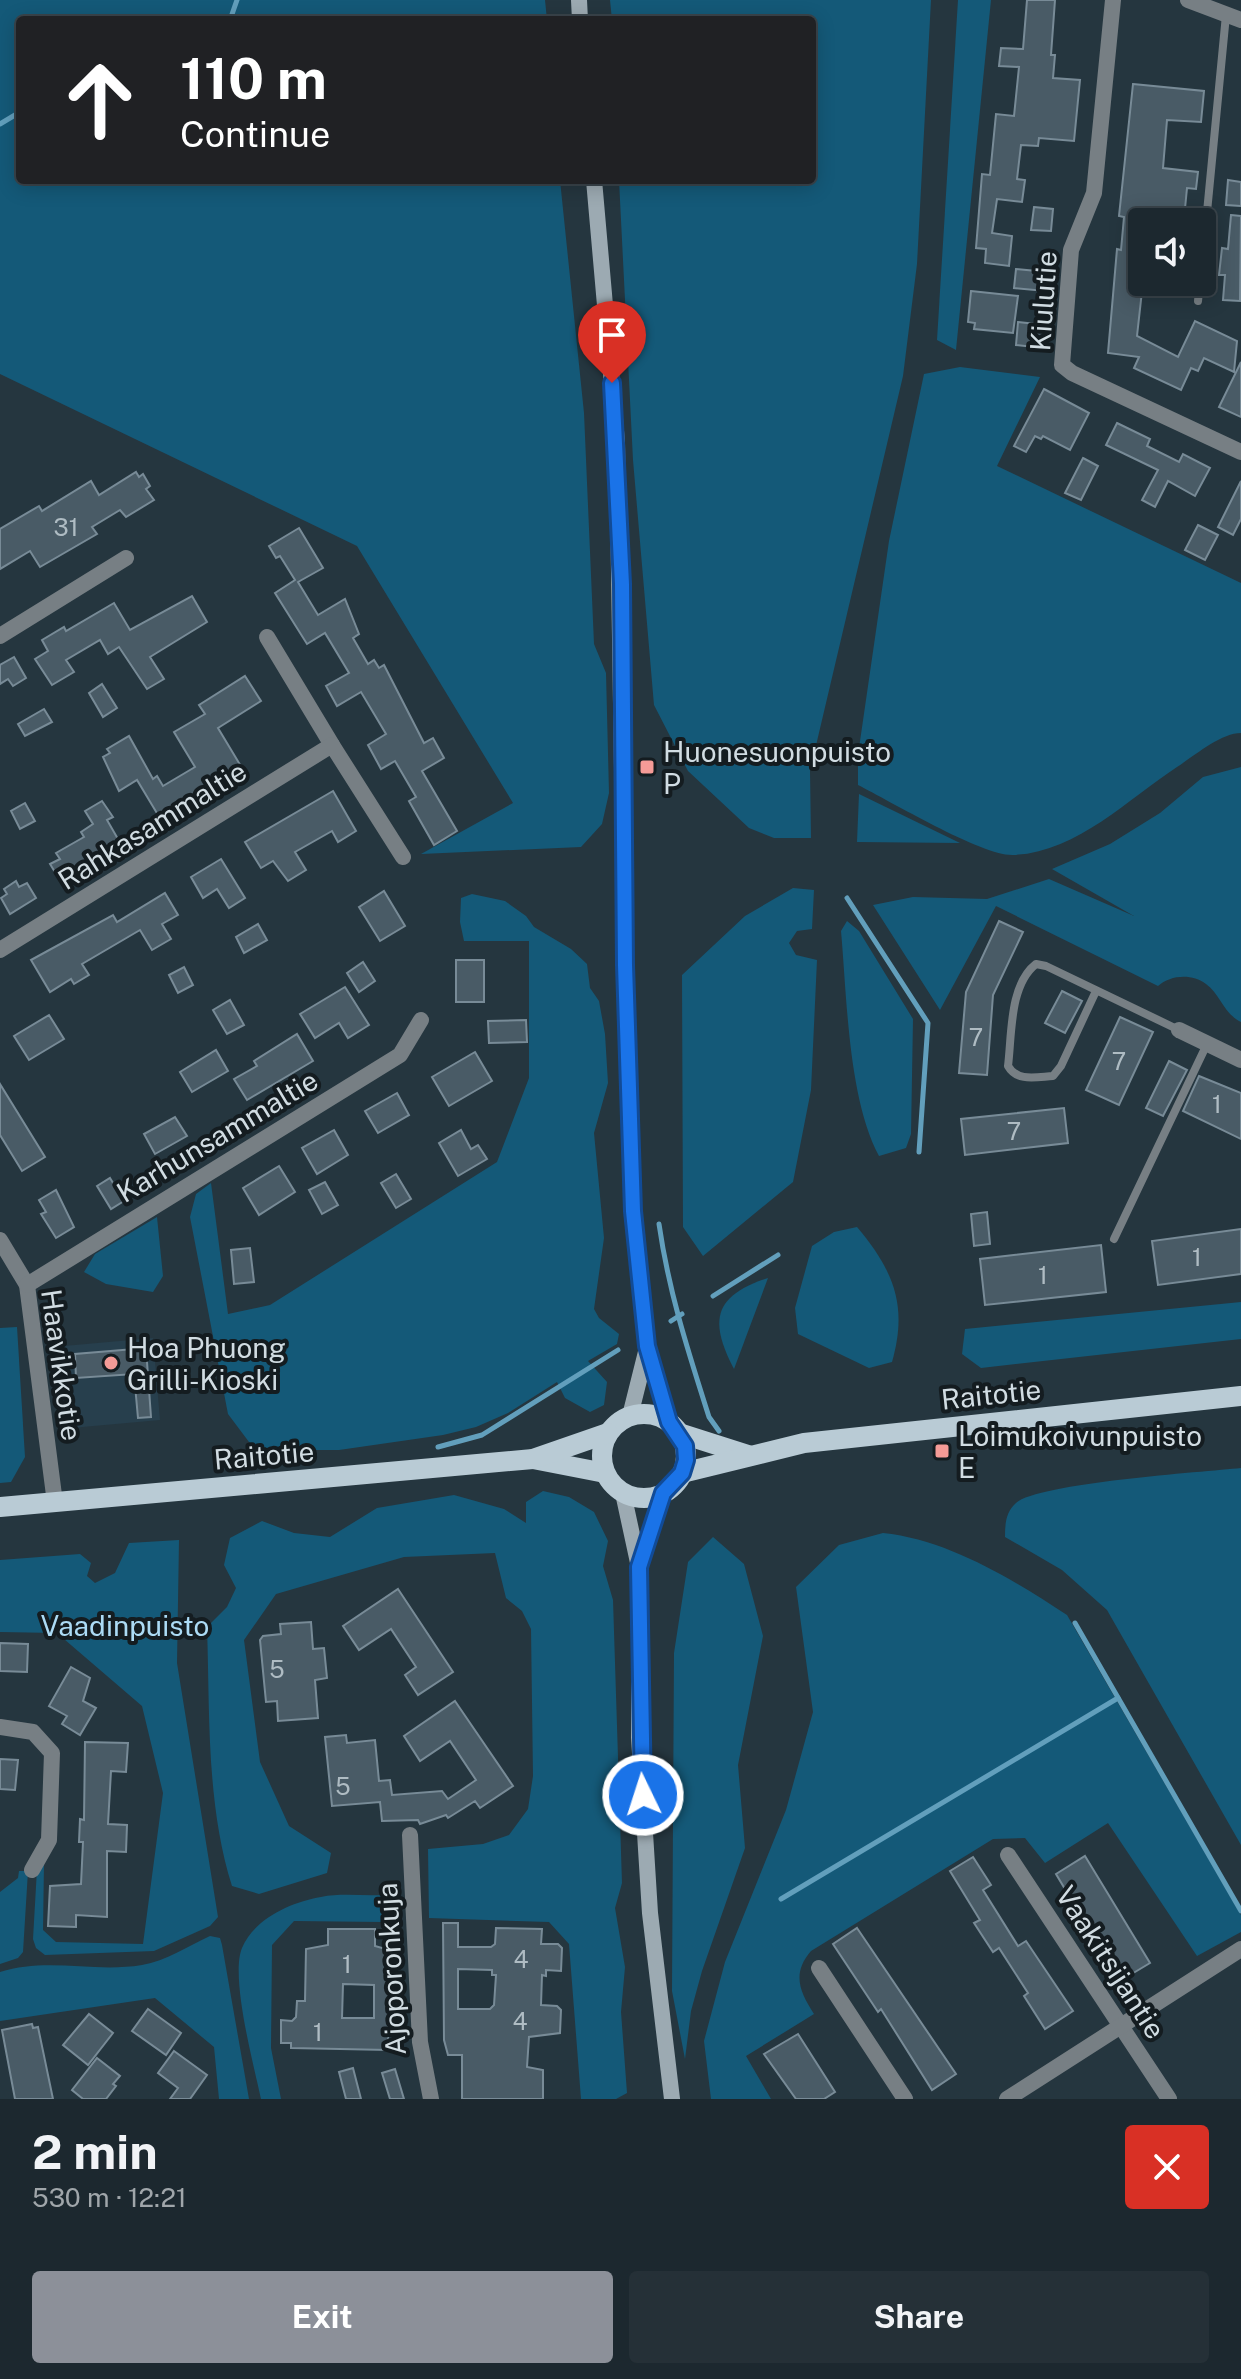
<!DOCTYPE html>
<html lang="en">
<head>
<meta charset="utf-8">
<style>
  body { margin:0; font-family:"Public Sans",sans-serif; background:#253037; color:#f1f3f6; height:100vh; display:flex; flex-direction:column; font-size:30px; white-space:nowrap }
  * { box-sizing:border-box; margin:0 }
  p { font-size:26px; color:#a0a6aa }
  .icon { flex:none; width:44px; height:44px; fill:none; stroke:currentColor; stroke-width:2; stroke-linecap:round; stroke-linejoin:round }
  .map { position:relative; height:2099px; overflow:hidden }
  .details { display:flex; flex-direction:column; background:#1c282f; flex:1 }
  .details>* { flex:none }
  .top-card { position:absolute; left:16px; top:16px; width:800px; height:168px; border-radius:8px; box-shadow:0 4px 20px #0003,0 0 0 2px #3a444b; background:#202124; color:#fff; overflow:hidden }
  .controls { position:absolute; left:1128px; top:208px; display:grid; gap:16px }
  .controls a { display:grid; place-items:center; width:88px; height:88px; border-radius:8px; background:#1c282f; box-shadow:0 4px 20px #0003,0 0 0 2px #3a444b; font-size:40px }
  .pin { position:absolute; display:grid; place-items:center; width:68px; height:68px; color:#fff; margin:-82px -34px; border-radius:50% 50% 50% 0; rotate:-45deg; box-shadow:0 0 8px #0007 }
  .pin .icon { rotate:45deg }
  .me { position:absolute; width:88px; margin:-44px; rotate:356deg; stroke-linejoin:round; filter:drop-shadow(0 0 6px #0008) }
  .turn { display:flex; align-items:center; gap:28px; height:168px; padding:0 32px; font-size:36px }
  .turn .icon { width:104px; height:104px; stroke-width:2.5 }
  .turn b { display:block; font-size:56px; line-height:68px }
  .round { display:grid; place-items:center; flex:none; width:84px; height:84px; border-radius:8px; background:#253037 }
  .overview { display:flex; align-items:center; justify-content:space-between; height:136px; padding:0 32px }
  h1 { font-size:48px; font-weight:700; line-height:60px }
  .button { display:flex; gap:16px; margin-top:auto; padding:16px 32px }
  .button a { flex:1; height:92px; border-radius:8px; background:#8c9099; color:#fff; font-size:32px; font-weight:700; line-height:92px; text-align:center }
  .button a+a { background:#253037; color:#f1f3f6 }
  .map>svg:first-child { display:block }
  .built { fill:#273f4d }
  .green { fill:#145978 }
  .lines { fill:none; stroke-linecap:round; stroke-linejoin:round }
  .stream { stroke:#629fbc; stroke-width:5 }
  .building { fill:#495b66; stroke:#788b97; stroke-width:2; fill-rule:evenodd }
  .lane { stroke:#777f84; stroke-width:8 }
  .street { stroke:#777f84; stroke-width:16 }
  .secondary { stroke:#9caab2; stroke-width:16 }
  .primary { stroke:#b9cbd5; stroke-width:20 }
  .route-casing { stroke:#114b97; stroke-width:20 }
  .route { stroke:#1a73e8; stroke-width:14 }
  .poi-dot { fill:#f59b97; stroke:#141c20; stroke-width:3 }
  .labels { text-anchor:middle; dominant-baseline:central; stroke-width:8; stroke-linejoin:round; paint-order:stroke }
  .number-label { font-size:24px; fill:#afbcc3 }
  .street-label { font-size:28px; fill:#d1dce2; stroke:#141c20 }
  .poi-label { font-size:28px; fill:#d1dce2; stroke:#141c20; text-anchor:start }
  .park-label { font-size:28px; fill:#acdbf5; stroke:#141c20 }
</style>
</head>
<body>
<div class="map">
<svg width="1241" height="2099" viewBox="0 0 1241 2099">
  <rect width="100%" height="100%" fill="#25363f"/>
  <polygon class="built" points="153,1338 160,1420 60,1429 53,1347"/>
  <g class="green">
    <polygon points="0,0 545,0 547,20 20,20 20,180 560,180 584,413 594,644 606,673 609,793 602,824 581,847 421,854 513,803 357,546 0,374"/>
    <polygon points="610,0 931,0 917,264 903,376 810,771 811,838 774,838 749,828 688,771 654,705 633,460 619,180 812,180 812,20 612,20"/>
    <polygon points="958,0 991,0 956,350 937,340"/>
    <path d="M 960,367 L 1040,377 L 997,466 L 1241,583 L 1241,733 C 1221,733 1194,756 1177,767 C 1128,799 1076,853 1013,855 C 982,856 890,801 858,785 L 858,755 L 889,541 L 924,374 Z"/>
    <path d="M 1241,767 L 1241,1022 C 1223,1013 1221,995 1206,984 C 1192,973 1170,975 1158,986 L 996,906 L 940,1010 L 873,905 L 913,897 L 987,899 L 1049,879 L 1134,916 L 1052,869 L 1110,844 L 1160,813 L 1203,777 Z"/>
    <polygon points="859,794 960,843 857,842"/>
    <polygon points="793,888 814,890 812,929 797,931 789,943 796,955 817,960 811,1090 793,1182 703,1256 683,1227 682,975 745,916"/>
    <polygon points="472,894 505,901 526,916 534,927 571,949 587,964 590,988 599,1001 605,1034 608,1083 594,1133 604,1238 594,1309 599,1318 619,1334 617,1344 588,1361 607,1382 604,1405 590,1412 565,1398 557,1382 508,1413 476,1427 443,1435 339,1450 266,1450 249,1442 228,1414 190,1217 196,1194 211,1183 228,1314 270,1305 497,1162 529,1078 529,941 464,941 460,922 461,898"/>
    <path d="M 847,921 L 859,931 L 913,1019 L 911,1134 L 906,1148 L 879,1156 C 848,1098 847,997 841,931 Z"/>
    <polygon points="157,1217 163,1276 153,1292 106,1284 84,1272 95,1254"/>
    <path d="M 857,1227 C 894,1271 908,1306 892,1362 L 869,1368 L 798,1334 L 795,1308 L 812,1246 L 834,1232 Z"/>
    <path d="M 768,1278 L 734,1369 C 709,1321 713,1296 768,1278 Z"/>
    <polygon points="1241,1302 1241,1339 981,1368 962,1354 965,1329"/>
    <polygon points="17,1327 25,1457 11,1482 0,1483 0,1328"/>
    <path d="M 1241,1468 L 1241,1845 L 1107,1610 L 1062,1570 L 1005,1537 C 1005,1523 1006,1512 1016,1503 C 1038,1483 1203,1472 1241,1468 Z"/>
    <path d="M 543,1491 L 569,1497 L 594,1512 L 608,1541 L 603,1566 L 613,1600 L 622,1883 L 615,1908 L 625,1967 L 621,2012 L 627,2093 L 616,2099 L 581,2099 L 569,1944 L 549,1922 L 429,1918 L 428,1849 L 483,1844 L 509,1835 L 528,1809 L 533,1776 L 531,1629 L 522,1611 L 506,1598 L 495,1553 L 404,1557 L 276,1594 L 244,1640 L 260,1762 L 289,1826 L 331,1853 L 327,1873 L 259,1894 L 232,1886 C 206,1804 210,1713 207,1627 L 227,1607 L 236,1588 L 224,1565 L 230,1538 L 262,1521 L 294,1533 L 330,1537 L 377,1508 L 454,1495 L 504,1509 L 526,1523 L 526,1502 Z"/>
    <path d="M 883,1533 C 949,1540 1012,1579 1067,1615 L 1241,1915 L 1241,1932 L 1197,1956 L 1108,1823 L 1045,1863 L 1025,1838 L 993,1839 L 811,1951 C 792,1973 799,1991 814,2014 L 746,2056 L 771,2099 L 711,2099 L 704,2041 L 725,1962 L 786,1810 L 813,1712 L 796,1587 L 839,1545 Z"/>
    <polygon points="713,1537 744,1564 763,1636 738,1765 745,1848 702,1971 691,2011 685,2059 672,1991 674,1653 688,1562"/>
    <polygon points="179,1540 177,1663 218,1917 210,1926 154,1951 45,1955 36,1948 33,1939 37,1869 44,1863 43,1930 56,1942 143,1944 163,1793 142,1706 57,1633 0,1632 0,1560 80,1554 91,1563 87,1576 95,1583 115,1573 129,1543"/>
    <polygon points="19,1871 28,1871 23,1952 18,1958 0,1964 0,1892 18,1878"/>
    <path d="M 382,1895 L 395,1906 L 382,1922 L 294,1921 L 272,1945 L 271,2048 L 281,2099 L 261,2099 C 254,2066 230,1977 242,1948 C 254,1919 291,1902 321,1897 C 340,1893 362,1896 382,1895 Z"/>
    <path d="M 210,1936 L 220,1938 L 222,1945 L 249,2099 L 219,2099 L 214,2047 L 155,1998 L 0,2021 L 0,1972 C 47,1957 94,1973 142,1965 C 166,1961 188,1946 210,1936 Z"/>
  </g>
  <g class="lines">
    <g class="stream">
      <polyline points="230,20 237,0"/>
      <polyline points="0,124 20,112"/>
      <polyline points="847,898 928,1023 919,1152"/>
      <path d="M 659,1224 C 669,1293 688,1351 709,1417 L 719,1431"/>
      <polyline points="713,1296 778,1255"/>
      <polyline points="671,1321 682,1314"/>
      <polyline points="438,1447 482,1435 618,1350"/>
      <polyline points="1075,1623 1241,1911"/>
      <polyline points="781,1899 1118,1698"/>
    </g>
  </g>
  <g class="building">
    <polygon points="1027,0 1055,0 1051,55 1055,55 1053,78 1080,80 1074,141 1039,138 1038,146 1021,145 1017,179 1025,180 1022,202 997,199 992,233 1012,236 1009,266 985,263 986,249 976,248 982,174 990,175 996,114 1014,116 1019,67 999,66 1001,48 1023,49"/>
    <polygon points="1133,84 1204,91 1201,122 1167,120 1163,168 1198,172 1196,189 1187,188 1184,219 1167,217 1167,222 1142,222 1143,282 1137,336 1178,357 1195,321 1237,341 1234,372 1204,358 1198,371 1191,368 1181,390 1134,368 1139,357 1108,353 1117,249 1121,250 1124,217 1119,216"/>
    <polygon points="1228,180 1241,182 1241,206 1226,205"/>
    <polygon points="1034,207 1053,209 1051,231 1031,230"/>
    <polygon points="1231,215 1241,216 1240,301 1223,300 1225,275 1219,275 1222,248 1228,249"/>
    <polygon points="1016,269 1047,272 1045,291 1014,288"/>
    <polygon points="971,291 1018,296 1013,333 974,329 975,323 968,322"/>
    <polygon points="1018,322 1045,325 1043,348 1016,345"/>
    <polygon points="1241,362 1241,417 1219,407"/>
    <polygon points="1044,389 1089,413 1070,450 1043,436 1041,439 1035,436 1026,452 1014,446"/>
    <polygon points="1117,423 1150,439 1147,446 1179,462 1183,454 1210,468 1195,496 1168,481 1155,507 1142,500 1158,470 1106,445"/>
    <polygon points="1083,458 1098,466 1081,500 1065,493"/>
    <polygon points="136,472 139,477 143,474 150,486 146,489 154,500 126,517 120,510 92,527 97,534 40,567 30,551 0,569 0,529 39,506 42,511 91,481 99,495"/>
    <polygon points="1241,481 1241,519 1233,535 1218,527"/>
    <polygon points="1198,525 1218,535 1205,560 1185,550"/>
    <polygon points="299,528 323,568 298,582 318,615 345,599 359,634 353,638 368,664 374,660 379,668 384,665 424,743 433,738 444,758 422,771 457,831 434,845 409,801 416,797 395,761 381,769 368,745 386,734 361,692 337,706 326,686 349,673 325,633 307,644 275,593 295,580 280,556 276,558 269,546"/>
    <polygon points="192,596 207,622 150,657 164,679 147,689 119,647 108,654 100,640 66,660 74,672 52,685 35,659 48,651 42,640 64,627 66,631 114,603 130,630"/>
    <polygon points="14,657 26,678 13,686 8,679 0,684 0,665"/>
    <polygon points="245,676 261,701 218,728 242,768 194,800 191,796 158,815 137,780 119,791 103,757 110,753 107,749 129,736 153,779 157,776 163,786 195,767 174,732 205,714 199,705"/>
    <polygon points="102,684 117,708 103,717 89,693"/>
    <polygon points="44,709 52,722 25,736 18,724"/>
    <polygon points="333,791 356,831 338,842 332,831 295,852 306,870 288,881 273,861 261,868 245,842"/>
    <polygon points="102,801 113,817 107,820 122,846 61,882 50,864 60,859 56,853 84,837 81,832 93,824 85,811"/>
    <polygon points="25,803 35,821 20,829 11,811"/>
    <polygon points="221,859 245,898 229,908 217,889 203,898 191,877"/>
    <polygon points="16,881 19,887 27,883 36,898 10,914 1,898 7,894 4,889"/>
    <polygon points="384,891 405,926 380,941 359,907"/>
    <polygon points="165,893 178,915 162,924 171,939 152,950 140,930 82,964 89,975 74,984 71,979 50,992 31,960 113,915 117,922"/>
    <polygon points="999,921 1023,932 993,995 987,1075 959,1073 966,992"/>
    <polygon points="258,924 267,940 244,953 236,937"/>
    <rect x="456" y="960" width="28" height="42"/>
    <polygon points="363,962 375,981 359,992 347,973"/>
    <polygon points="184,967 193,985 178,993 169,975"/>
    <polygon points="345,987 369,1025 348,1038 339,1023 315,1038 300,1014"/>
    <polygon points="1062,991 1082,1001 1065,1033 1045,1023"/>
    <polygon points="230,1000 244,1025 227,1034 213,1010"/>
    <polygon points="49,1015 64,1039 29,1060 14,1036"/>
    <polygon points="1120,1017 1153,1032 1119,1105 1086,1090"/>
    <polygon points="526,1020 527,1042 489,1043 488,1021"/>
    <polygon points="297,1034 313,1061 247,1100 234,1079 257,1066 254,1061"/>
    <polygon points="216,1050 228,1071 192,1092 180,1072"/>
    <polygon points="475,1052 492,1081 449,1106 432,1077"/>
    <polygon points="1169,1061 1187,1070 1163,1116 1146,1108"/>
    <polygon points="1199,1076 1241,1093 1241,1139 1183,1111"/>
    <polygon points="0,1084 45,1157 22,1171 0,1135"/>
    <polygon points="397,1093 409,1115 378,1133 365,1111"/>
    <polygon points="1064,1108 1068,1143 965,1155 961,1119"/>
    <polygon points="175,1117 187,1136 155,1154 144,1134"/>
    <polygon points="334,1130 348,1155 317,1174 302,1148"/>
    <polygon points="461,1130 471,1149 478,1145 487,1159 458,1176 439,1143"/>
    <polygon points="279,1166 295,1192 259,1215 243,1188"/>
    <polygon points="396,1174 411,1199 396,1208 381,1183"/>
    <polygon points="110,1178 124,1201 111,1209 97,1186"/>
    <polygon points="325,1182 338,1205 322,1214 309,1190"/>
    <polygon points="56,1190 74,1227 56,1238 41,1214 46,1212 39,1200"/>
    <polygon points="987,1212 990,1244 974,1246 971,1214"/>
    <polygon points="1241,1229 1241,1274 1158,1285 1152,1241"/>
    <polygon points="1101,1245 1106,1292 985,1305 980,1259"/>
    <polygon points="250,1248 254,1282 234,1284 231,1250"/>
    <polygon points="146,1348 151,1417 138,1418 134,1374 76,1378 75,1354"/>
    <polygon points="398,1589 453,1672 418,1695 405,1675 416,1667 391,1629 359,1650 343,1626"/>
    <polygon points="311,1622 313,1649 324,1648 327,1678 315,1680 318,1718 278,1721 277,1701 266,1702 260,1640 263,1636 281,1634 280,1624"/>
    <polygon points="0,1643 28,1644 27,1672 0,1671"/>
    <polygon points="71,1667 90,1678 83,1701 96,1708 80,1735 62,1724 67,1716 49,1706"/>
    <polygon points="455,1701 513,1786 480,1808 475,1801 448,1818 446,1815 420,1824 418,1820 382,1821 380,1802 332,1806 325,1737 346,1735 347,1743 375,1740 379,1781 390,1780 392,1795 442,1791 448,1799 476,1780 450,1741 420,1761 404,1736"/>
    <polygon points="85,1742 128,1743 126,1772 111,1771 108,1824 127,1825 126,1852 107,1851 107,1917 76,1915 76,1927 48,1926 50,1886 81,1884 83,1842 79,1842 80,1819 84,1820"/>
    <polygon points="0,1759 18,1760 15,1790 0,1789"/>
    <polygon points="1085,1856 1150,1963 1120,1981 1056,1874"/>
    <polygon points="973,1857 991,1885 983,1890 1018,1946 1026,1941 1073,2011 1045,2029 1024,1996 1028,1993 999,1948 993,1952 974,1923 980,1920 950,1871"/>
    <path d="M 443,1923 L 458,1923 L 458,1947 L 491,1947 L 495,1944 L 496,1928 L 542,1929 L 541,1944 L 558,1944 L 562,1948 L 561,1971 L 546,1970 L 546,1976 L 542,1975 L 541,2005 L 557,2006 L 561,2010 L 560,2033 L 529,2037 L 527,2067 L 543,2070 L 543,2099 L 462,2099 L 462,2055 L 448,2055 L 444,2040 ZM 458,1969 L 492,1970 L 492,1975 L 496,1975 L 494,2005 L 490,2009 L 458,2009 Z"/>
    <polygon points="857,1928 956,2074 932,2090 881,2009 878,2012 833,1944"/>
    <path d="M 328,1929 L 375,1929 L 375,1946 L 389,1950 L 388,2050 L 291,2048 L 291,2043 L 281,2043 L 281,2020 L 292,2021 L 296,2017 L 297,2001 L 305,2001 L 306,1949 L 328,1945 ZM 343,1984 L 374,1985 L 374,2018 L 342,2018 Z"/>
    <polygon points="148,2009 181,2033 166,2055 132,2031"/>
    <polygon points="89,2014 113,2033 88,2065 63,2045"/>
    <polygon points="32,2024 33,2028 38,2027 53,2099 15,2099 2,2030"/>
    <polygon points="798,2034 835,2092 824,2099 796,2099 764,2054"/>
    <polygon points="174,2051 207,2075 190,2099 170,2099 178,2088 158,2073"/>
    <polygon points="97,2058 120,2076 113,2084 116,2086 106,2099 83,2099 72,2090"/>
    <polygon points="353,2068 361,2099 346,2099 339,2072"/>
    <polygon points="395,2069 404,2099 390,2099 382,2073"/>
  </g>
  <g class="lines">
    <g class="lane">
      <polyline points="1202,264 1226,15"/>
      <polyline points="1198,301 1200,282"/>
      <path d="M 1096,991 L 1061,1066 L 1053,1076 C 1036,1077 1017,1082 1008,1066 C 1012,1035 1009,985 1036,964 L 1046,966 L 1179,1030"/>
      <polyline points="1114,1239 1207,1044"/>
    </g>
    <g class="street">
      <polyline points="1113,0 1094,193 1071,250 1062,365 1072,373 1241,452"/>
      <polyline points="1188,0 1241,20"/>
      <polyline points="0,636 126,558"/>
      <polyline points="267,637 332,745"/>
      <polyline points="0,950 332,745 403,857"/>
      <polyline points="1179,1030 1241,1060"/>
      <polyline points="0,1240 27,1285 55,1503"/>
      <polyline points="27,1285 400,1055 421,1020"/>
      <polyline points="0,1727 33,1732 52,1753 49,1840 32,1870"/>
      <polyline points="410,1835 420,2042 431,2099"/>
      <polyline points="1008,1855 1169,2099"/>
      <polyline points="819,1968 905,2099"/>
      <polyline points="1007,2099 1241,1949"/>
    </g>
    <g class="secondary">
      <polyline points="579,0 580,20"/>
      <polyline points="594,180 617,442 625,965 633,1211 647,1346 669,1422"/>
      <polyline points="630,1416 647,1348"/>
      <polyline points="623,1493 639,1567 639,1737 650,1913 672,2099"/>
      <polyline points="640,1565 663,1493"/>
    </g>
    <g class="primary">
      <circle cx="644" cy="1456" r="42"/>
      <polyline points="679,1433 748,1455"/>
      <polyline points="533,1459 605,1473"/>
      <polyline points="682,1473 804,1443 1241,1396"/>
      <polyline points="0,1507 533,1459 608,1433"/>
    </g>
  </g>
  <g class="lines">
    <defs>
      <polyline id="route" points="612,383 622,584 625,965 633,1211 647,1346 669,1422 685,1446 686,1460 682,1473 663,1493 639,1567 643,1795"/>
    </defs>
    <use href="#route" class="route-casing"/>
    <use href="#route" class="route"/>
  </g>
  <g class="poi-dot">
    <rect x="639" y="759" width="16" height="16" rx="4"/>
    <circle cx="111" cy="1363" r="8"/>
    <rect x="934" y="1443" width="16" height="16" rx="4"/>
  </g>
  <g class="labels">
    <g class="number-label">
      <text x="66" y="527">31</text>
      <text x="976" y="1037">7</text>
      <text x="1119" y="1061">7</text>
      <text x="1217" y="1104">1</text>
      <text x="1014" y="1131">7</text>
      <text x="1197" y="1257">1</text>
      <text x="1043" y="1275">1</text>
      <text x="277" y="1669">5</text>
      <text x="343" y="1786">5</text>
      <text x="521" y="1959">4</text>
      <text x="347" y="1964">1</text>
      <text x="520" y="2021">4</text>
      <text x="318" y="2032">1</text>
    </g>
    <g class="street-label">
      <text transform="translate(1043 301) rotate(-86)">Kiulutie</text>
      <text transform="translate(152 825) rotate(-32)">Rahkasammaltie</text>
      <text transform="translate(217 1136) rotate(-31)">Karhunsammaltie</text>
      <text transform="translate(62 1365) rotate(82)">Haavikkotie</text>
      <text transform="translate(991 1394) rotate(-6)">Raitotie</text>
      <text transform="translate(264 1455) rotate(-5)">Raitotie</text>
      <text transform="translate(1111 1962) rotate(57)">Vaakitsijantie</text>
      <text transform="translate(391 1969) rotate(-93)">Ajoporonkuja</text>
    </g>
    <g class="poi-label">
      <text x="663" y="751">Huonesuonpuisto<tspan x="663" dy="32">P</tspan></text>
      <text x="127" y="1347">Hoa Phuong<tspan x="127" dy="32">Grilli-Kioski</tspan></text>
      <text x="958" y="1435">Loimukoivunpuisto<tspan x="958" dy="32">E</tspan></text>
    </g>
    <g class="park-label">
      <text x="125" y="1625">Vaadinpuisto</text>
    </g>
  </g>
</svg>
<div class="controls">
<a><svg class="icon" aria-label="sound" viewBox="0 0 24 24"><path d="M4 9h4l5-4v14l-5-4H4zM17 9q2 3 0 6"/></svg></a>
</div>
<div class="pin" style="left:612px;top:383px;background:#d93025"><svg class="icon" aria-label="arrive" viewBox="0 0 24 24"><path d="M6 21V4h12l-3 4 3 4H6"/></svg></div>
<svg class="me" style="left:643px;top:1795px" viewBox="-20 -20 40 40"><circle r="17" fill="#1a73e8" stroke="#fff" stroke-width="3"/><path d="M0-11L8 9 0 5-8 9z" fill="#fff"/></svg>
<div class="top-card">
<div class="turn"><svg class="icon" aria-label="ahead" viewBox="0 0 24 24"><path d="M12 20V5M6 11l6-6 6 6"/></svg><div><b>110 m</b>Continue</div></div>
</div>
</div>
<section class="details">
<div class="overview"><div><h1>2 min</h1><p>530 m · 12:21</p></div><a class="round" style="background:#d93025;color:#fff"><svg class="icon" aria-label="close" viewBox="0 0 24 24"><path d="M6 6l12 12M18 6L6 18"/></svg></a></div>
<div class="button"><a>Exit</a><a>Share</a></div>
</section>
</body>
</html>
